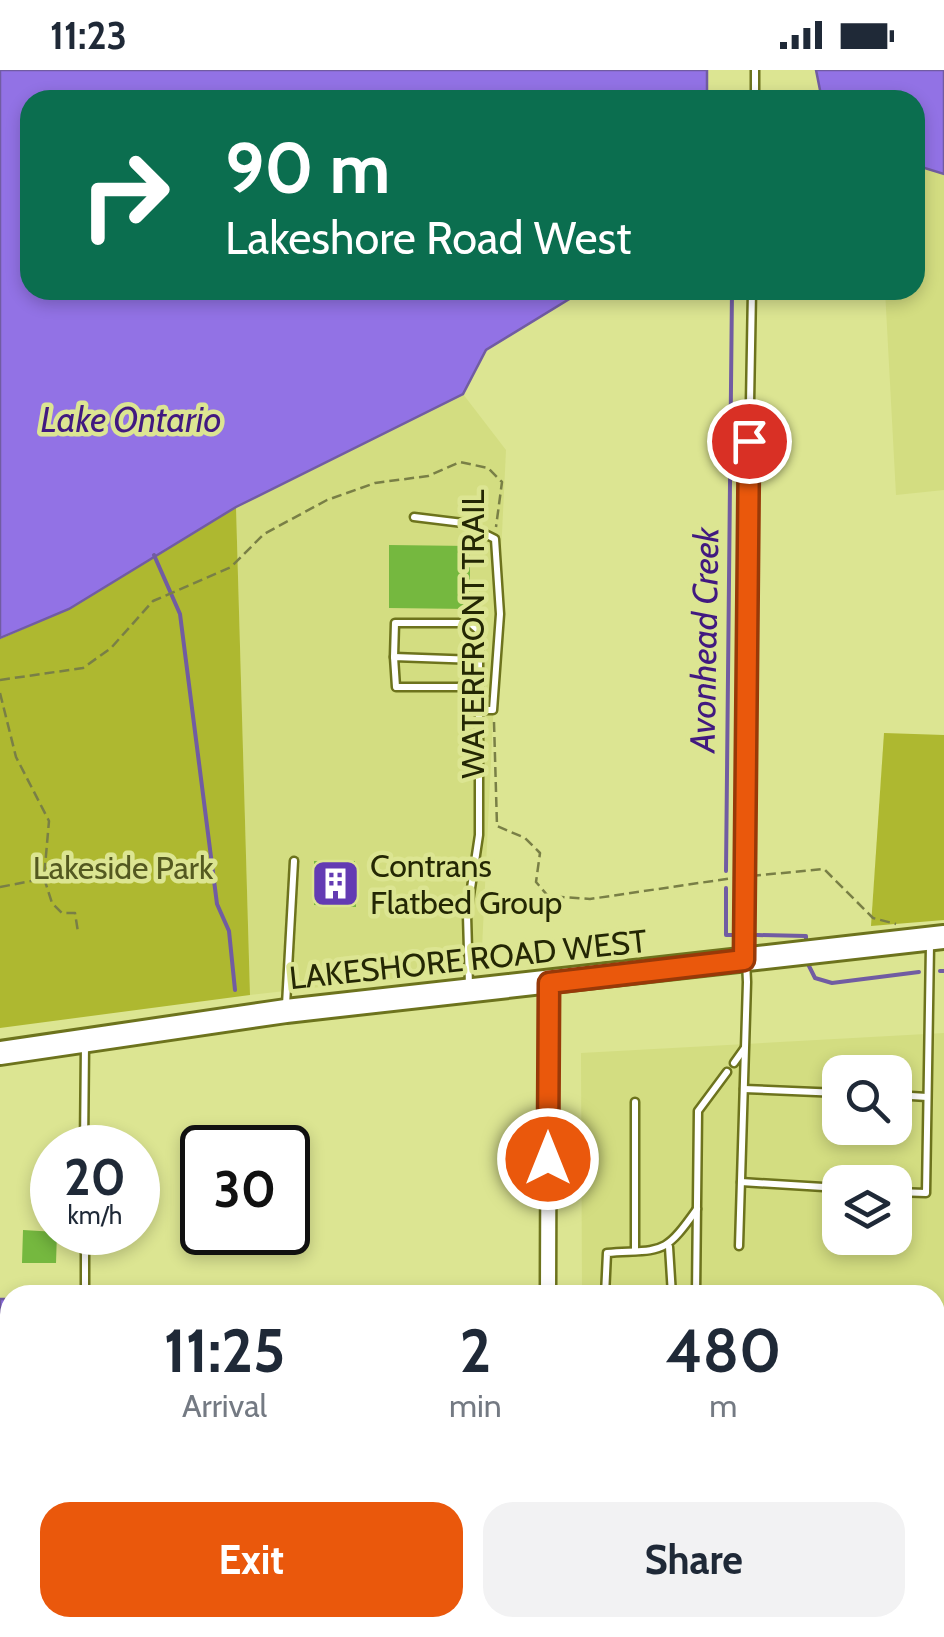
<!DOCTYPE html>
<html lang="en">
<head>
<meta charset="utf-8">
<style>
  body { margin:0; font-family:Cabin,sans-serif; background:#f2f2f3; color:#1f2937; height:100vh; display:flex; flex-direction:column; font-size:38px; white-space:nowrap }
  * { box-sizing:border-box; margin:0 }
  p { font-size:32px; color:#747a83 }
  .icon { flex:none; width:55px; height:55px; fill:none; stroke:currentColor; stroke-width:2; stroke-linecap:round; stroke-linejoin:round }
  .map { position:relative; flex:1; overflow:hidden }
  .side { position:absolute; left:0px; top:1215px; width:945px; height:352px; display:flex; flex-direction:column; background:#fff; border-radius:30px 30px 0 0; box-shadow:0 5px 15px #0003 }
  .side>* { flex:none }
  .hud { position:absolute; left:20px; top:20px; width:905px; height:210px; border-radius:30px; box-shadow:0 5px 15px #0003; background:#0b6e4f; color:#fff; overflow:hidden }
  .tools { position:absolute; left:822px; top:985px; display:grid; gap:20px }
  .tools a { display:grid; place-items:center; width:90px; height:90px; border-radius:20px; background:#fff; box-shadow:0 5px 15px #0003; font-size:50px }
  .speed { position:absolute; left:30px; top:1055px; display:flex; gap:20px; font-size:50px; font-weight:700; text-align:center }
  .speed>* { display:grid; place-content:center; width:130px; height:130px; border-radius:50%; background:#fff; box-shadow:0 5px 15px #0003; line-height:1 }
  .speed small { font-size:25px; font-weight:400 }
  .speed .limit { border:5px solid #111; border-radius:15px; background:#fff; color:#111 }
  .pin { position:absolute; display:grid; place-items:center; width:85px; height:85px; color:#fff; margin:-42px; border:5px solid #fff; border-radius:50%; box-shadow:0 2px 10px #0007 }
  .me { position:absolute; width:110px; margin:-55px; rotate:0deg; stroke-linejoin:round; filter:drop-shadow(0 0 8px #0008) }
  .turn { display:flex; align-items:center; gap:35px; height:210px; padding:0 40px; font-size:45px }
  .turn .icon { width:130px; height:130px; stroke-width:2.5 }
  .turn b { display:block; font-size:70px; line-height:85px }
  .eta { display:flex; justify-content:space-evenly; align-items:center; height:170px; text-align:center }
  .eta b { font-size:60px; font-weight:800; line-height:70px }
  .cta { display:flex; gap:20px; margin-top:auto; padding:20px 40px }
  .cta a { flex:1; height:115px; border-radius:30px; background:#ea580c; color:#fff; font-size:40px; font-weight:800; line-height:115px; text-align:center }
  .cta a+a { background:#f2f2f3; color:#1f2937 }
  .status { display:flex; justify-content:space-between; align-items:center; height:70px; padding:0 50px; background:#fff; direction:ltr }
  .status svg { height:28px; fill:currentColor }
  .map>svg:first-child { display:block }
  .built { fill:#d3dd81; fill-rule:evenodd }
  .green { fill:#aeb830 }
  .water { fill:#9272e5; stroke:#715ca2; stroke-width:2.5 }
  .lines { fill:none; stroke-linecap:round; stroke-linejoin:round }
  .stream { stroke:#715ca2; stroke-width:4 }
  .building { fill:#75b83f }
  .lane-casing { stroke:#6d731d; stroke-width:11 }
  .street-casing { stroke:#6d731d; stroke-width:19 }
  .primary-casing { stroke:#6d731d; stroke-width:28 }
  .path { stroke:#797f46; stroke-width:2.5; stroke-dasharray:10 5; stroke-linecap:butt }
  .lane { stroke:#fff; stroke-width:6 }
  .street { stroke:#fff; stroke-width:14 }
  .primary { stroke:#fff; stroke-width:22 }
  .rail { stroke:#555929; stroke-width:4; stroke-dasharray:5 10; stroke-linecap:butt }
  .lane-bridge-casing { stroke:#6d731d; stroke-width:11; stroke-linecap:butt }
  .lane-bridge { stroke:#fff; stroke-width:6 }
  .route-casing { stroke:#983908; stroke-width:25 }
  .route { stroke:#ea580c; stroke-width:18 }
  .labels { text-anchor:middle; dominant-baseline:central; stroke-width:9; stroke-linejoin:round; paint-order:stroke }
  .street-label { font-size:32px; fill:#242704; stroke:#dce592 }
  .poi-label { font-size:32px; fill:#242704; stroke:#dce592; text-anchor:start }
  .park-label { font-size:32px; fill:#545920; stroke:#dce592 }
  .water-label { font-size:35px; font-style:italic; fill:#411980; stroke:#dce592 }
</style>
</head>
<body>
<div class="status"><b>11:23</b><svg viewBox="0 0 49 12"><path d="M0 12V9h3v3zM5 12V6h3v6zM10 12V3h3v9zM15 12V0h3v12zM26 1h20v11H26zM47 4h2v5h-2z"/></svg></div>
<div class="map">
<svg width="944" height="1567" viewBox="0 0 944 1567">
  <rect width="100%" height="100%" fill="#dce592"/>
  <g class="built">
    <polygon points="915,95 944,104 944,420 896,425 885,220 915,220"/>
    <polygon points="463,324 506,380 481,899 250,925 236,437"/>
    <path d="M 944,963 L 944,1567 L 652,1567 L 652,1558 L 935,1558 L 935,1225 L 582,1225 L 581,983 ZM 840,1002 L 895,1002 L 895,1058 L 840,1058 ZM 840,1112 L 895,1112 L 895,1168 L 840,1168 Z"/>
  </g>
  <g class="green">
    <polygon points="236,437 250,925 0,958 0,569 69,539"/>
    <polygon points="884,663 944,665 944,850 871,856"/>
  </g>
  <g class="water">
    <polygon points="0,0 707,0 707,30 30,30 30,220 584,220 486,280 463,324 236,437 69,539 0,568"/>
    <polygon points="816,0 944,0 944,104 915,95 915,30 822,30"/>
    <rect x="0" y="1229" width="10" height="196"/>
    <polygon points="0,1466 10,1466 10,1558 51,1558 51,1567 0,1567"/>
    <rect x="149" y="1558" width="157" height="9"/>
  </g>
  <g class="lines">
    <g class="stream">
      <polyline points="154,485 180,544 217,834 229,861 235,920"/>
      <polyline points="726,801 732,220"/>
      <polyline points="726,818 726,865 737,865"/>
      <polyline points="757,865 806,866 806,872"/>
      <polyline points="808,894 815,908 832,913 919,902"/>
      <polyline points="940,901 944,901"/>
    </g>
  </g>
  <g class="building">
    <polygon points="389,475 470,476 470,539 389,538"/>
    <polygon points="314,791 355,791 356,837 314,835"/>
    <polygon points="23,1160 57,1162 56,1193 22,1193"/>
    <polygon points="781,1215 875,1216 875,1225 781,1225"/>
    <rect x="798" y="1558" width="107" height="9"/>
  </g>
  <g class="lines">
    <defs>
      <g id="lane">
        <polyline points="755,30 755,0"/>
        <polyline points="414,447 463,453 495,469 500,544 493,640 479,640"/>
        <polyline points="394,587 395,553 470,553 479,561 479,765 467,845 469,916"/>
        <polyline points="477,590 394,587 396,617 478,617"/>
        <polyline points="742,785 752,220"/>
        <polyline points="286,935 294,791"/>
        <polyline points="734,993 744,979"/>
        <polyline points="744,1019 840,1023"/>
        <polyline points="895,1025 927,1027"/>
        <polyline points="635,1032 635,1181"/>
        <polyline points="84,1078 85,974"/>
        <polyline points="741,1112 840,1118"/>
        <polyline points="895,1122 926,1123 930,875"/>
        <polyline points="85,1162 85,1225"/>
        <polyline points="739,1176 747,912 743,827"/>
        <polyline points="669,1177 672,1225"/>
        <path d="M 605,1225 L 607,1183 C 663,1179 663,1187 697,1139"/>
        <polyline points="696,1225 698,1041 727,1002"/>
        <polyline points="84,1567 84,1558"/>
        <polyline points="389,1567 389,1558"/>
      </g>
      <g id="street">
        <polyline points="548,1225 549,913"/>
        <polyline points="542,1567 543,1558"/>
      </g>
      <polyline id="primary" points="0,983 286,941 944,867"/>
    </defs>
    <use href="#lane" class="lane-casing"/>
    <use href="#street" class="street-casing"/>
    <use href="#primary" class="primary-casing"/>
    <g class="path">
      <polyline points="0,610 83,598 111,578 153,531 231,497 264,464 327,430 375,413 428,406 460,392 488,398 502,412 496,457"/>
      <polyline points="0,623 16,687 49,751 44,808 52,833 62,843 75,843 78,862"/>
      <polyline points="494,652 497,756 525,768 540,783 536,812 548,826 590,829 733,808"/>
      <polyline points="751,806 824,799 873,848 896,854"/>
      <polyline points="0,817 42,809"/>
    </g>
    <use href="#lane" class="lane"/>
    <use href="#street" class="street"/>
    <use href="#primary" class="primary"/>
    <g class="rail">
      <polyline points="623,1567 623,1558"/>
      <polyline points="646,1567 646,1558"/>
    </g>
    <defs>
      <polyline id="lane-bridge" points="742,785 743,827"/>
    </defs>
    <use href="#lane-bridge" class="lane-bridge-casing"/>
    <use href="#lane-bridge" class="lane-bridge"/>
  </g>
  <g class="lines">
    <defs>
      <polyline id="route" points="548,1089 549,913 744,890 749,371"/>
    </defs>
    <use href="#route" class="route-casing"/>
    <use href="#route" class="route"/>
  </g>
  <defs>
    <symbol id="building-square" viewBox="-11 -11 22 22"><rect x="-9" y="-9" width="18" height="18" rx="4" fill="#633bb3" stroke="#dce592"/><path d="M-4-6H4V6H1V3H-1V6H-4ZM-2.5-4.3h1.7v1.8h-1.7ZM.8-4.3h1.7v1.8H.8ZM-2.5-1h1.7V.8h-1.7ZM.8-1h1.7V.8H.8Z" fill="#fff"/></symbol>
  </defs>
  <g fill-rule="evenodd">
    <use href="#building-square" x="308" y="786" width="55" height="55"/>
  </g>
  <g class="labels">
    <g class="street-label">
      <text transform="translate(472 564) rotate(-90)">WATERFRONT TRAIL</text>
      <text transform="translate(468 889) rotate(-6)">LAKESHORE ROAD WEST</text>
    </g>
    <g class="poi-label">
      <text x="370" y="795">Contrans<tspan x="370" dy="37">Flatbed Group</tspan></text>
    </g>
    <g class="park-label">
      <text x="123" y="797">Lakeside Park</text>
    </g>
    <g class="water-label">
      <text x="131" y="349">Lake Ontario</text>
      <text transform="translate(704 570) rotate(-89)">Avonhead Creek</text>
    </g>
  </g>
</svg>
<div class="tools">
<a><svg class="icon" aria-label="search" viewBox="0 0 24 24"><circle cx="10" cy="10" r="6"/><path d="M15 15l6 6"/></svg></a>
<a><svg class="icon" aria-label="layers" viewBox="0 0 24 24"><path d="M12 4l9 5-9 5-9-5zM3 14l9 5 9-5"/></svg></a>
</div>
<div class="speed"><div>20<small>km/h</small></div><div class="limit">30</div></div>
<div class="pin" style="left:749px;top:371px;background:#d93025"><svg class="icon" aria-label="arrive" viewBox="0 0 24 24"><path d="M6 21V4h12l-3 4 3 4H6"/></svg></div>
<svg class="me" style="left:548px;top:1089px" viewBox="-20 -20 40 40"><circle r="17" fill="#ea580c" stroke="#fff" stroke-width="3"/><path d="M0-11L8 9 0 5-8 9z" fill="#fff"/></svg>
<div class="hud">
<div class="turn"><svg class="icon" aria-label="right" viewBox="0 0 24 24"><path d="M7 20v-9h11M14 6l5 5-5 5"/></svg><div><b>90 m</b>Lakeshore Road West</div></div>
</div>
<section class="side">
<div class="eta">
<div><b>11:25</b><p>Arrival</p></div>
<div><b>2</b><p>min</p></div>
<div><b>480</b><p>m</p></div>
</div>
<div class="cta"><a>Exit</a><a>Share</a></div>
</section>
</div>
</body>
</html>
